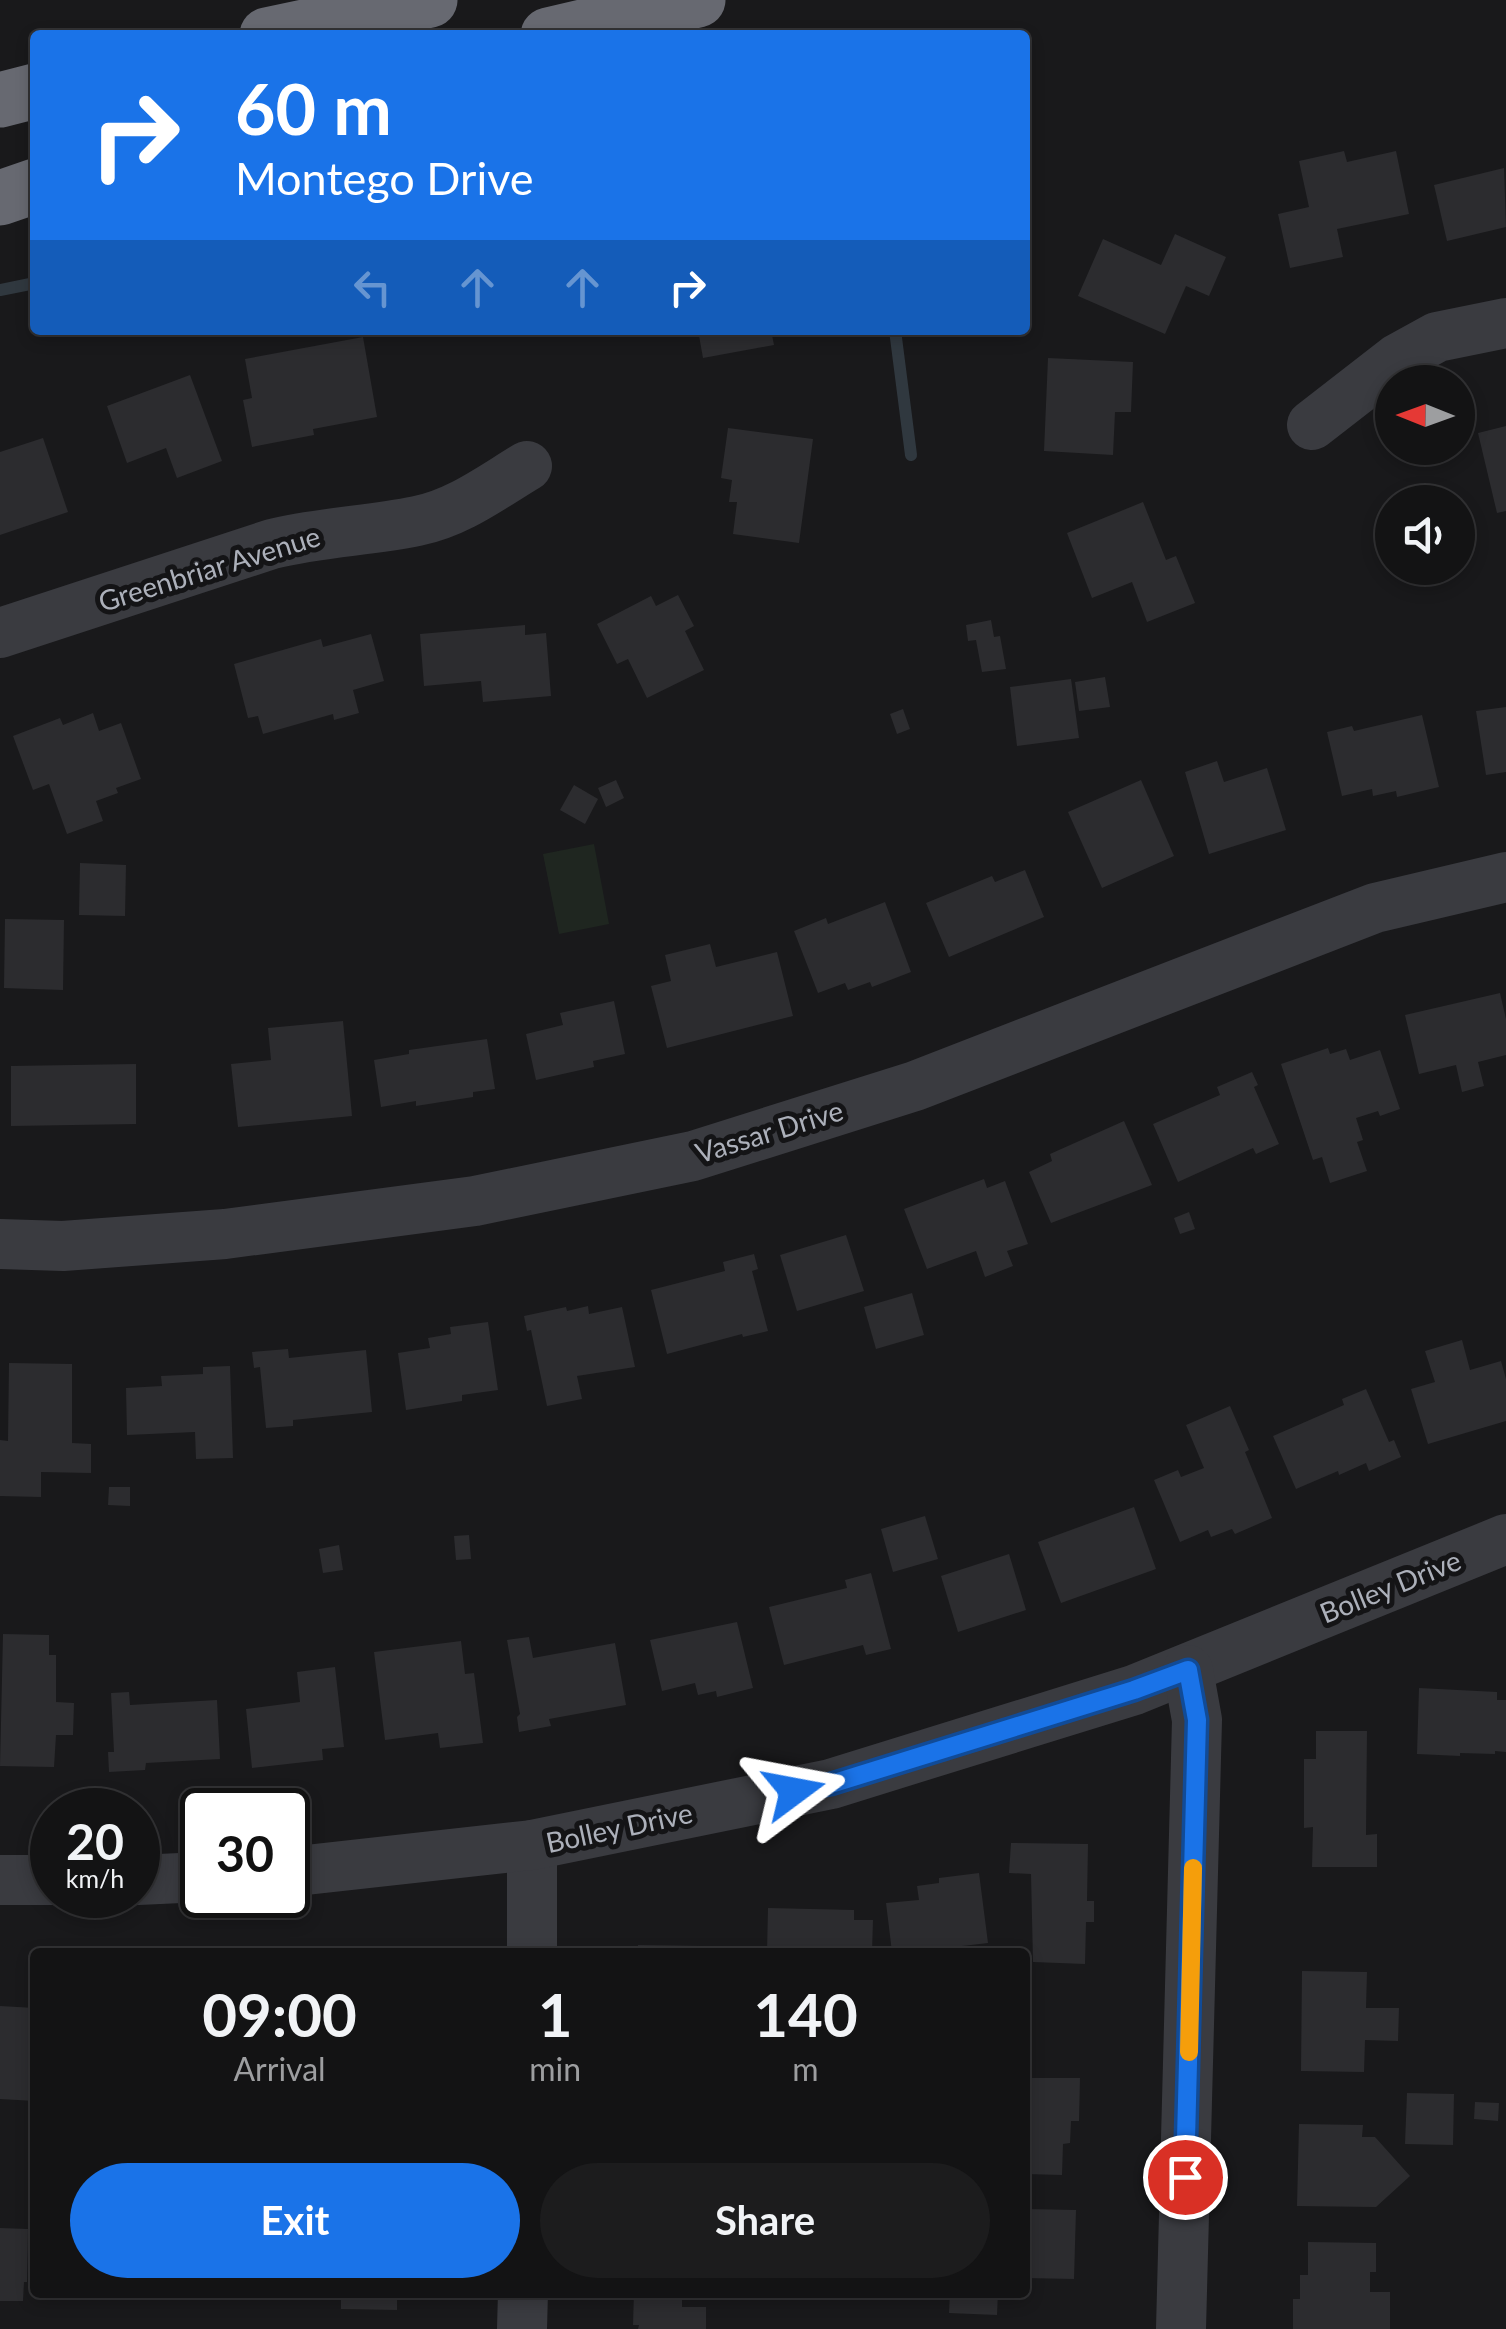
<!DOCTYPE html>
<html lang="en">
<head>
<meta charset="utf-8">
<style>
  body { margin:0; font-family:Lato,sans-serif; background:#1c1c1d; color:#f1f3f6; height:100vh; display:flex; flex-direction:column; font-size:38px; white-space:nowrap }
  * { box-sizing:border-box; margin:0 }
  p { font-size:32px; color:#9d9ea0 }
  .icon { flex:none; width:55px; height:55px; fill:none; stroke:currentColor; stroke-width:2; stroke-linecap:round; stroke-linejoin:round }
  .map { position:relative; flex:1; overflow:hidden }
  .drawer { position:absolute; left:30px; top:1948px; width:1000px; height:350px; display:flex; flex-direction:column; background:#131314; border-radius:10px; box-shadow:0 5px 15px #0003,0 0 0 2px #323234 }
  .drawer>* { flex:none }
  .guide { position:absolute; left:30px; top:30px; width:1000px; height:305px; border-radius:10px; box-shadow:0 5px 15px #0003,0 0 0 2px #323234; background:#1a73e8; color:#fff; overflow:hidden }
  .needle { width:65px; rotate:271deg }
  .buttons { position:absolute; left:1375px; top:365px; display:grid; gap:20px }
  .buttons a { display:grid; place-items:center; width:100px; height:100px; border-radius:50%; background:#131314; box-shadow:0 5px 15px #0003,0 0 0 2px #323234; font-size:50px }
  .speed { position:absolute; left:30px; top:1788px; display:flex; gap:20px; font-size:50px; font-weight:700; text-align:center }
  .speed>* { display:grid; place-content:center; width:130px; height:130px; border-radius:50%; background:#131314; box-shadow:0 5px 15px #0003,0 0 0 2px #323234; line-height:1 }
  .speed small { font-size:25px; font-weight:400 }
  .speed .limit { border:5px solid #111; border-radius:15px; background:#fff; color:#111 }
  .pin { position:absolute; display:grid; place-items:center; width:85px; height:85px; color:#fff; margin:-42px; border:5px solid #fff; border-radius:50%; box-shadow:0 2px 10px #0007 }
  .me { position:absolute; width:110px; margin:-55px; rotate:77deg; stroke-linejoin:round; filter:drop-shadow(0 0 8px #0008) }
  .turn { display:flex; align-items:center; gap:35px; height:210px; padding:0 40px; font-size:45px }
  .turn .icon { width:130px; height:130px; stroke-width:2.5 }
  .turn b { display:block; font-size:70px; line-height:85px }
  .lanes { display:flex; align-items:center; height:95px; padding:0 40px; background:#0003; justify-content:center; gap:50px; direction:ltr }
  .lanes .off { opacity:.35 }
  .eta { display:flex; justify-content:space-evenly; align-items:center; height:170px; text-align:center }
  .eta b { font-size:60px; font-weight:700; line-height:70px }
  .button { display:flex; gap:20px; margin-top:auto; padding:20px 40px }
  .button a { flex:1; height:115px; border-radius:60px; background:#1a73e8; color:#fff; font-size:40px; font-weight:700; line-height:115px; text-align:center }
  .button a+a { background:#1c1c1d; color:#f1f3f6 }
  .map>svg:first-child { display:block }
  .green { fill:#1f2620 }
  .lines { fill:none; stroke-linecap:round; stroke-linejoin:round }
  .stream { stroke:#30383f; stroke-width:12 }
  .building { fill:#2c2c2f }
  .minor { stroke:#3a3b40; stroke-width:50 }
  .motorway { stroke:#676971; stroke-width:55 }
  .route-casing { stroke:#114b97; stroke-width:25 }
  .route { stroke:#1a73e8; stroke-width:18 }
  .slow { stroke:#f59e0b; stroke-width:18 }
  .labels { text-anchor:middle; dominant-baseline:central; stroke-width:10; stroke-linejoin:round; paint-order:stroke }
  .street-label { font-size:28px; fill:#acb0ba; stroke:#141416 }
</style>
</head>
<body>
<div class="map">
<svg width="1506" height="2329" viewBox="0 0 1506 2329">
  <rect width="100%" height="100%" fill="#19191b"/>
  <polygon class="green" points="594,844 609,924 559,934 543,854"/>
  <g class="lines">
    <g class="stream">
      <polyline points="0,290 35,283"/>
      <polyline points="895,330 911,455"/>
    </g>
  </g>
  <g class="building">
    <polygon points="1344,151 1347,162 1396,151 1409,214 1337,229 1343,257 1290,268 1278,214 1309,207 1299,161"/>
    <polygon points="1504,168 1506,227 1447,241 1434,185"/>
    <polygon points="1175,234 1226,257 1209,296 1186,286 1165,334 1078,296 1103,239 1161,265"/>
    <polygon points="698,330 771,330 774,345 703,358"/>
    <polygon points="363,337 377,417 313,429 314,435 252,447 243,400 252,398 245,359"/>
    <polygon points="1048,358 1133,362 1131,412 1115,412 1113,455 1044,451"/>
    <polygon points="190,375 222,461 177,478 166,448 127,463 107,406"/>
    <polygon points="1506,426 1506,511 1497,513 1478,433"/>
    <polygon points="728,428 813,439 799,543 733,534 737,502 729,502 732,480 721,478"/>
    <polygon points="43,438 68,512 0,535 0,452"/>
    <polygon points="1143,502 1166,560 1176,556 1195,603 1147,622 1132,582 1092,598 1067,533"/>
    <polygon points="678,595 694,626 685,631 704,670 647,698 628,659 617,664 597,624 651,596 656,606"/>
    <polygon points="991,620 994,637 1000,636 1006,669 982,672 976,640 968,641 966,625"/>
    <polygon points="525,625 525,635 546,633 551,696 483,702 481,681 424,686 420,634"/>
    <polygon points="371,634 384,681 353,690 359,713 334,720 333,714 263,734 258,716 248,718 234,664 321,639 323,647"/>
    <polygon points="1105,677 1110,707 1079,711 1075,682"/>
    <polygon points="1071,679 1079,738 1017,746 1010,687"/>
    <polygon points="1506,707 1506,772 1486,775 1476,711"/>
    <polygon points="903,709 910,729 897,734 890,714"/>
    <polygon points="93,713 99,731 121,723 141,779 116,788 118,793 96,801 103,821 67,834 49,784 33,790 13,736 60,718 63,725"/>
    <polygon points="1422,715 1439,787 1397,797 1396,791 1373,796 1372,789 1342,796 1327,732 1352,726 1354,731"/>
    <polygon points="1217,761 1224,782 1267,768 1286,830 1209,854 1185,772"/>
    <polygon points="616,780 624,798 606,807 598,788"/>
    <polygon points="1141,780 1174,856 1102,888 1068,812"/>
    <polygon points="574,785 598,799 585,824 560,810"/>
    <polygon points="80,863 126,865 125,916 79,915"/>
    <polygon points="1025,870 1044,917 949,957 926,903 992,876 995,882"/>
    <polygon points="885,902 911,972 872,987 870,982 848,990 845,983 818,993 794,931 826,918 828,924"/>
    <polygon points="5,919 64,920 63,990 4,988"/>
    <polygon points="710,944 716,967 777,952 793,1016 667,1048 651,986 671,981 665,955"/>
    <polygon points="1500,993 1506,1019 1506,1055 1478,1062 1484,1086 1462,1092 1456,1065 1419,1074 1405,1015"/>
    <polygon points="614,1001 625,1054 593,1061 594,1067 536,1080 526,1034 563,1025 560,1013"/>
    <polygon points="343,1021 352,1116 238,1127 231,1064 271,1060 268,1028"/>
    <polygon points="487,1039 495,1089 473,1092 473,1097 416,1106 416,1101 381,1107 374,1060 409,1054 409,1050"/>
    <polygon points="1328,1048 1330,1054 1346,1049 1350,1060 1380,1050 1400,1109 1380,1116 1378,1111 1356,1118 1363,1140 1357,1142 1367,1171 1330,1183 1322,1157 1313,1160 1281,1064"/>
    <polygon points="136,1064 136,1124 11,1126 11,1066"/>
    <polygon points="1252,1072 1258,1085 1254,1087 1279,1144 1256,1154 1253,1148 1178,1182 1153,1124 1220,1095 1217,1087"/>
    <polygon points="1124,1121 1152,1185 1051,1223 1029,1172 1052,1161 1050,1154"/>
    <polygon points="984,1179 987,1188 1005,1181 1028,1244 1007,1251 1013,1266 985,1277 976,1251 927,1269 904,1209"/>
    <polygon points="1189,1212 1195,1229 1180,1234 1174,1218"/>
    <polygon points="846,1235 864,1291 797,1311 780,1255"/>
    <polygon points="754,1254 758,1269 752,1271 768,1331 743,1337 742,1334 667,1354 651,1290 725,1271 723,1262"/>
    <polygon points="912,1293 924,1335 876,1349 864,1307"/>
    <polygon points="588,1306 589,1314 622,1307 635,1367 577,1376 582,1399 547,1406 531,1330 527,1331 524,1316 566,1307 567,1311"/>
    <polygon points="488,1322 498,1390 462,1395 462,1401 406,1410 398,1353 430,1348 428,1338 451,1334 450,1327"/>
    <polygon points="1462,1340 1470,1370 1501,1361 1506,1379 1506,1421 1428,1444 1411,1389 1435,1382 1425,1351"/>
    <polygon points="288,1349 289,1358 366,1350 372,1412 293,1420 293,1426 266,1428 260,1367 254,1368 252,1352"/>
    <polygon points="9,1363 72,1364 72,1443 91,1444 91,1473 41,1472 41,1497 0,1496 0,1440 8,1441"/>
    <polygon points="230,1366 233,1458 196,1459 195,1432 127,1435 126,1388 162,1386 161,1376 203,1374 203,1367"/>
    <polygon points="1366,1389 1389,1442 1394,1440 1401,1457 1369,1471 1366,1463 1339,1475 1338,1471 1296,1489 1273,1436 1344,1405 1342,1399"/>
    <polygon points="1230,1406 1249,1450 1245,1452 1272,1518 1235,1534 1232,1529 1211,1537 1208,1530 1180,1542 1154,1480 1178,1470 1181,1477 1204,1468 1186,1425"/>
    <polygon points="109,1487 130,1487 130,1506 108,1505"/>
    <polygon points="1134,1507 1156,1569 1061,1603 1038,1542"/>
    <polygon points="925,1516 938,1559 893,1572 881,1529"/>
    <polygon points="469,1535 471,1559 456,1560 454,1536"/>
    <polygon points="339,1545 343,1570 323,1573 319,1549"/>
    <polygon points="1009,1554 1026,1610 958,1632 941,1576"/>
    <polygon points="871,1573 891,1649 866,1655 863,1645 784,1665 769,1607 847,1588 845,1580"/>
    <polygon points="737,1622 753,1688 717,1697 716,1691 698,1695 695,1683 662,1691 650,1640"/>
    <polygon points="3,1634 49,1635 49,1655 56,1655 56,1702 74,1703 73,1735 56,1735 54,1767 0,1766"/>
    <polygon points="529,1637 533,1658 615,1643 626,1705 549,1719 551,1726 519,1732 517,1717 520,1714 507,1640"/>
    <polygon points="461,1641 465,1674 474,1673 483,1743 440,1748 438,1733 385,1740 374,1652"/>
    <polygon points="335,1667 344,1747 322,1749 323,1760 252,1768 246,1709 300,1702 297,1672"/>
    <polygon points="1419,1688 1497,1692 1497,1700 1506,1700 1506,1752 1495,1751 1495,1754 1460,1753 1460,1756 1417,1754"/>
    <polygon points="129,1692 130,1705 217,1700 220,1759 146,1763 145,1770 109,1772 108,1752 114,1752 111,1693"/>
    <polygon points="1316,1731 1367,1731 1366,1835 1377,1834 1377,1867 1312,1867 1313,1827 1304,1828 1304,1759 1316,1759"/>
    <polygon points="1011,1843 1088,1844 1087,1901 1094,1901 1094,1922 1086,1922 1085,1964 1033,1962 1031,1874 1009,1873"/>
    <polygon points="979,1873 988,1943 945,1948 945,1952 892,1952 886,1903 919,1900 917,1886 939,1883 939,1878"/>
    <polygon points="768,1908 854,1910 854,1920 873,1920 872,1952 767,1952"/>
    <polygon points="638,1945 703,1946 703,1952 638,1952"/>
    <polygon points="1302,1971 1367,1972 1366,2008 1399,2008 1398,2041 1365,2040 1364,2072 1301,2071"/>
    <polygon points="0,2006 35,2008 35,2101 0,2099"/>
    <polygon points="1025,2078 1080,2078 1079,2121 1071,2121 1070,2143 1063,2144 1062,2175 1025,2174"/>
    <polygon points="1407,2093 1454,2094 1453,2145 1405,2144"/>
    <polygon points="1475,2102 1499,2103 1498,2121 1474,2119"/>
    <polygon points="1299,2124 1363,2125 1362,2137 1375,2137 1410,2176 1376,2207 1297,2206"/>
    <polygon points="1025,2209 1076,2210 1074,2279 1025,2278"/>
    <polygon points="0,2228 28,2229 27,2282 24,2282 23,2301 0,2301"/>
    <polygon points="1308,2242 1376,2243 1376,2272 1370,2272 1370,2292 1390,2292 1390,2329 1293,2329 1293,2299 1300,2299 1300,2275 1308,2275"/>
    <polygon points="341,2292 397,2292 397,2310 341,2309"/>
    <polygon points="634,2292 682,2292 682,2307 706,2307 706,2329 638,2329 639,2325 633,2325"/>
    <polygon points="950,2292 998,2292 997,2315 949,2313"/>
  </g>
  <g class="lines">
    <g class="minor">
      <polyline points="1312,425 1397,359 1437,337 1506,323"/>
      <path d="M 0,633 L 272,544 C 320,532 369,531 417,521 C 458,513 492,487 527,466"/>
      <polyline points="0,1244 63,1246 225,1234 475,1201 693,1156 915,1086 1375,908 1506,877"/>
      <polyline points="532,1845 532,1952"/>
      <polyline points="288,1872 532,1845 831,1784 1134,1690 1506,1539"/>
      <polyline points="0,1880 52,1880"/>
      <polyline points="138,1880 202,1877"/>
      <polyline points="522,2329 523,2292"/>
      <polyline points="1181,2329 1197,1720 1188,1670"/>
    </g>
    <g class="motorway">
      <polyline points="267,35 430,0"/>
      <polyline points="548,35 698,0"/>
      <polyline points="0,100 35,91"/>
      <polyline points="0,198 35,186"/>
    </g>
  </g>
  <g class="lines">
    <defs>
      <polyline id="route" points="794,1791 831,1784 1134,1690 1188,1670 1197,1720 1185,2177"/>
    </defs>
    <use href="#route" class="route-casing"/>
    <use href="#route" class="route"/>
    <polyline class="slow" points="1189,2052 1193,1868"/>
  </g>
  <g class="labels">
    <g class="street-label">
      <text transform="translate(209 568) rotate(-17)">Greenbriar Avenue</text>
      <text transform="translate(769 1131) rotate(-17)">Vassar Drive</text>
      <text transform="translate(1390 1586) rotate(-22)">Bolley Drive</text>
      <text transform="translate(619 1827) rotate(-12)">Bolley Drive</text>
    </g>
  </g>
</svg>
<div class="buttons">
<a><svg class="needle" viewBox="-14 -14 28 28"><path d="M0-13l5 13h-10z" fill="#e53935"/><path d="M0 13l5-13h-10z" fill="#9d9ea0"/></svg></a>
<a><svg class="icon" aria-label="sound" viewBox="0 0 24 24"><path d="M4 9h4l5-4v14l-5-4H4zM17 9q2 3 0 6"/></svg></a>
</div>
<div class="speed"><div>20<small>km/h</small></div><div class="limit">30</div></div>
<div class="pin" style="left:1185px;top:2177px;background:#d93025"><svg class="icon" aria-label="arrive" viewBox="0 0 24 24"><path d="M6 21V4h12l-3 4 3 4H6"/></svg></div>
<svg class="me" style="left:794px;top:1791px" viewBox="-20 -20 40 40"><path d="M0-17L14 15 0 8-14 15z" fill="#1a73e8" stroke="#fff" stroke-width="4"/></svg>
<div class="guide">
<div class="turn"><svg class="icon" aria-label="right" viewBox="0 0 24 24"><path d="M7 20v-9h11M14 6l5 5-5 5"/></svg><div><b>60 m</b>Montego Drive</div></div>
<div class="lanes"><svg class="icon off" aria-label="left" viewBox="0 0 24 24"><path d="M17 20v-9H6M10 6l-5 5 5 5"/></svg><svg class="icon off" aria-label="ahead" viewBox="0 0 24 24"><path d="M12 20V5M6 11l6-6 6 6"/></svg><svg class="icon off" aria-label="ahead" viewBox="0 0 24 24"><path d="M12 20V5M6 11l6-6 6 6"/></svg><svg class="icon" aria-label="right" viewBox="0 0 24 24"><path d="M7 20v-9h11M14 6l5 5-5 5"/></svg></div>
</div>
<section class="drawer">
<div class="eta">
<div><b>09:00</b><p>Arrival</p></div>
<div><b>1</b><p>min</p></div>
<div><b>140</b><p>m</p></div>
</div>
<div class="button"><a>Exit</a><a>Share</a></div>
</section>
</div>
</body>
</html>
